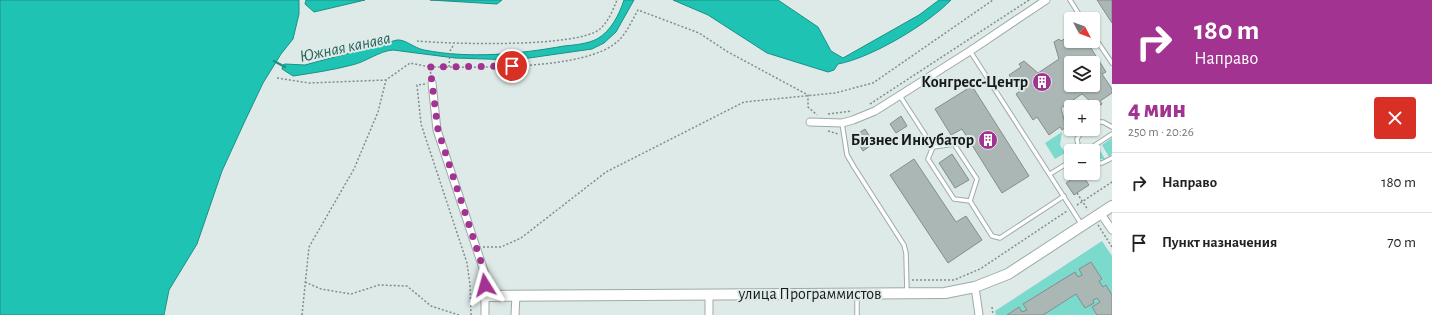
<!DOCTYPE html>
<html lang="ru">
<head>
<meta charset="utf-8">
<style>
  body { margin:0; font-family:"Alegreya Sans",sans-serif; background:#f2f2f2; color:#222; height:100vh; display:flex; flex-direction:column; font-size:15px; white-space:nowrap }
  * { box-sizing:border-box; margin:0 }
  p { font-size:13px; color:#767676 }
  .icon { flex:none; width:22px; height:22px; fill:none; stroke:currentColor; stroke-width:2; stroke-linecap:round; stroke-linejoin:round }
  .map { position:relative; flex:1; overflow:hidden }
  .side { display:flex; flex-direction:column; background:#fff; width:320px }
  .side>* { flex:none }
  .guide { background:#a33391; color:#fff; overflow:hidden }
  .needle { width:26px; rotate:131deg }
  .controls { position:absolute; left:1064px; top:12px; display:grid; gap:8px }
  .controls a { display:grid; place-items:center; width:36px; height:36px; border-radius:4px; background:#fff; box-shadow:0 1px 3px #0004; font-size:20px }
  .pin { position:absolute; display:grid; place-items:center; width:34px; height:34px; color:#fff; margin:-17px; border:2px solid #fff; border-radius:50%; box-shadow:0 1px 4px #0007 }
  .me { position:absolute; width:44px; margin:-22px; rotate:352deg; stroke-linejoin:round; filter:drop-shadow(0 0 3px #0008) }
  .turn { display:flex; align-items:center; gap:14px; height:84px; padding:0 16px; font-size:18px }
  .turn .icon { width:52px; height:52px; stroke-width:2.5 }
  .turn b { display:block; font-size:28px; line-height:34px }
  .round { display:grid; place-items:center; flex:none; width:42px; height:42px; border-radius:4px; background:#f2f2f2 }
  .headline { display:flex; align-items:center; justify-content:space-between; height:68px; padding:0 16px }
  h1 { font-size:24px; font-weight:800; line-height:30px; color:#a33391 }
  ul { padding:0; list-style:none }
  li { display:flex; align-items:center; gap:12px; height:60px; padding:0 16px; border-top:1px solid #e0e0e0 }
  li div { flex:1 }
  li b { display:block; font-size:15px }
  li em { font-style:normal }
  main { display:flex; flex:1; min-height:0 }
  .map>svg:first-child { display:block }
  .green { fill:#7cdacd }
  .water { fill:#1fc3b4; stroke:#1c9086 }
  .lines { fill:none; stroke-linecap:round; stroke-linejoin:round }
  .stream { stroke:#1c9086; stroke-width:2.5 }
  .building { fill:#abb7b5; stroke:#838e8c; fill-rule:evenodd }
  .lane-casing { stroke:#9eaaa8; stroke-width:5.5 }
  .street-casing { stroke:#9eaaa8; stroke-width:9 }
  .secondary-casing { stroke:#9eaaa8; stroke-width:12 }
  .path { stroke:#838c8a; stroke-width:1.5; stroke-dasharray:2 2; stroke-linecap:butt }
  .lane { stroke:#fff; stroke-width:3.5 }
  .street { stroke:#fff; stroke-width:7 }
  .secondary { stroke:#fff; stroke-width:10 }
  .route { stroke:#a33391; stroke-width:7; stroke-dasharray:0 12.6 }
  .labels { text-anchor:middle; dominant-baseline:central; stroke-width:4; stroke-linejoin:round; paint-order:stroke }
  .poi-label { font-size:16px; font-weight:bold; fill:#161a19; stroke:#deeae8; text-anchor:end }
  .street-label { font-size:16px; fill:#161a19; stroke:#deeae8 }
  .water-label { font-size:17px; font-style:italic; fill:#27625b; stroke:#deeae8 }
</style>
</head>
<body>
<main>
<div class="map">
<svg width="1112" height="315" viewBox="0 0 1112 315">
  <rect width="100%" height="100%" fill="#deeae8"/>
  <g class="green">
    <polygon points="1062,132 1060,145 1065,153 1055,159 1045,143"/>
    <polygon points="1112,138 1112,154 1109,157 1102,145"/>
    <polygon points="1098,147 1105,159 1093,159 1093,151 1091,151"/>
    <polygon points="1102,241 1112,256 1112,315 996,315 995,311"/>
  </g>
  <g class="water">
    <polygon points="0,0 299,0 299,14 293,39 281,54 263,83 244,123 222,171 197,244 169,290 164,315 0,315"/>
    <polygon points="306,0 365,0 314,12 305,4"/>
    <polygon points="430,0 502,0 497,4"/>
    <path d="M 624,0 L 634,0 L 616,32 L 604,43 L 592,49 L 515,60 L 455,58 L 393,50 C 379,51 366,62 352,65 C 333,70 313,73 293,76 L 282,69 L 283,65 L 285,64 L 305,65 L 397,40 C 405,39 414,48 424,50 C 470,59 519,54 564,46 C 574,45 587,44 597,39 C 611,31 619,15 624,0 Z"/>
    <path d="M 673,0 L 778,0 L 818,27 L 831,51 L 843,58 L 919,15 L 939,0 L 951,0 C 928,24 871,58 838,64 L 834,70 L 828,72 L 767,53 L 708,15 Z"/>
  </g>
  <g class="lines">
    <polyline class="stream" points="274,61 285,67"/>
  </g>
  <g class="building">
    <polygon points="1097,0 1112,0 1112,23"/>
    <path d="M 1071,35 L 1071,41 L 1080,41 L 1085,48 L 1089,45 L 1106,72 L 1102,74 L 1112,89 L 1112,93 L 1100,101 L 1102,104 L 1097,107 L 1082,94 L 1061,108 L 1066,127 L 1062,130 L 1060,127 L 1049,135 L 1037,117 L 1033,120 L 1016,94 L 1020,91 L 1009,75 L 1021,67 L 1019,64 L 1024,61 L 1038,73 L 1059,59 L 1054,42 L 1059,39 L 1061,41 ZM 1071,63 L 1093,63 L 1093,85 L 1071,85 Z"/>
    <polygon points="972,86 1029,176 1002,193 962,129 951,135 935,109"/>
    <polygon points="901,116 907,126 896,133 890,124"/>
    <polygon points="865,129 874,143 863,151 854,136"/>
    <polygon points="952,154 969,180 955,188 939,163"/>
    <polygon points="914,159 956,222 966,216 982,240 948,263 890,175"/>
    <polygon points="1081,173 1089,185 1074,195 1066,183"/>
    <polygon points="1091,262 1102,279 1099,281 1103,287 1106,285 1112,295 1112,315 1097,315 1092,307 1100,302 1097,298 1093,300 1094,303 1085,308 1076,294 1043,315 1007,315 1019,307 1022,312 1027,310 1023,304 1075,272 1078,277 1082,275 1079,269"/>
  </g>
  <g class="lines">
    <defs>
      <g id="lane">
        <polyline points="1070,0 1082,19"/>
        <polyline points="1093,35 1112,63"/>
        <polyline points="970,51 1082,225"/>
        <polyline points="900,96 933,147 954,144 977,179 970,201 992,236 1000,238 1064,196"/>
        <polyline points="1093,122 1103,122 1112,127"/>
        <polyline points="842,123 847,155 854,167 904,245 906,253 907,293"/>
        <polyline points="933,147 928,159 954,199 970,201"/>
        <polyline points="1079,151 1077,139 1083,129"/>
        <polyline points="1086,151 1112,134"/>
        <polyline points="1093,163 1102,163 1112,158"/>
        <polyline points="1050,174 1071,161"/>
        <polyline points="857,295 857,315"/>
      </g>
      <g id="street">
        <polyline points="432,83 437,130 485,274 485,315"/>
        <polyline points="810,122 842,123 853,120 875,111 970,51 1046,0"/>
        <polyline points="1101,214 1112,230"/>
        <polyline points="975,287 979,315"/>
        <polyline points="709,294 709,315"/>
        <polyline points="515,315 516,295"/>
      </g>
      <polyline id="secondary" points="484,296 945,293 975,287 1008,274 1112,206"/>
    </defs>
    <use href="#lane" class="lane-casing"/>
    <use href="#street" class="street-casing"/>
    <use href="#secondary" class="secondary-casing"/>
    <g class="path">
      <path d="M 417,41 C 450,44 578,48 600,29 C 608,22 613,10 617,0"/>
      <path d="M 430,67 C 475,67 586,71 618,41 C 627,33 632,20 638,10 L 699,33 L 728,52 L 808,95 L 808,107 L 817,115"/>
      <polyline points="449,67 450,51 454,44"/>
      <polyline points="277,78 309,83 386,80"/>
      <polyline points="425,84 417,85 421,124 467,263 470,285 471,315"/>
      <polyline points="870,104 1029,0"/>
      <polyline points="828,114 852,111"/>
      <polyline points="828,131 838,134"/>
      <polyline points="1065,171 1070,180"/>
      <polyline points="1077,193 1088,210"/>
      <polyline points="1077,205 1112,182"/>
      <polyline points="1098,225 1112,247"/>
      <polyline points="483,247 501,247 521,238 606,172 744,102 835,93 873,83 993,0"/>
      <polyline points="912,280 954,280 980,269 1067,211"/>
      <polyline points="305,282 321,289 351,294 379,285 407,286 431,306 459,315"/>
      <polyline points="992,307 993,315"/>
      <polyline points="302,315 309,247 354,169 378,112 386,80 410,63 430,67 431,76"/>
    </g>
    <use href="#lane" class="lane"/>
    <use href="#street" class="street"/>
    <use href="#secondary" class="secondary"/>
  </g>
  <g class="lines">
    <polyline class="route" points="485,285 485,274 438,130 430,67 512,66"/>
  </g>
  <defs>
    <symbol id="building-disc" viewBox="-11 -11 22 22"><circle r="9.5" fill="#a33391" stroke="#deeae8"/><path d="M-4-6H4V6H1V3H-1V6H-4ZM-2.5-4.3h1.7v1.8h-1.7ZM.8-4.3h1.7v1.8H.8ZM-2.5-1h1.7V.8h-1.7ZM.8-1h1.7V.8H.8Z" fill="#fff"/></symbol>
  </defs>
  <g fill-rule="evenodd">
    <use href="#building-disc" x="1031" y="71" width="22" height="22"/>
    <use href="#building-disc" x="977" y="129" width="22" height="22"/>
  </g>
  <g class="labels">
    <g class="poi-label">
      <text x="1028" y="82">Конгресс-Центр</text>
      <text x="974" y="140">Бизнес Инкубатор</text>
    </g>
    <g class="street-label">
      <text x="810" y="294">улица Программистов</text>
    </g>
    <g class="water-label">
      <text transform="translate(345 47) rotate(-12)">Южная канава</text>
    </g>
  </g>
</svg>
<div class="controls">
<a><svg class="needle" viewBox="-14 -14 28 28"><path d="M0-13l5 13h-10z" fill="#e53935"/><path d="M0 13l5-13h-10z" fill="#767676"/></svg></a>
<a><svg class="icon" aria-label="layers" viewBox="0 0 24 24"><path d="M12 4l9 5-9 5-9-5zM3 14l9 5 9-5"/></svg></a>
<a>+</a>
<a>−</a>
</div>
<div class="pin" style="left:512px;top:66px;background:#d93025"><svg class="icon" aria-label="arrive" viewBox="0 0 24 24"><path d="M6 21V4h12l-3 4 3 4H6"/></svg></div>
<svg class="me" style="left:485px;top:285px" viewBox="-20 -20 40 40"><path d="M0-17L14 15 0 8-14 15z" fill="#a33391" stroke="#fff" stroke-width="4"/></svg>
</div>
<section class="side">
<div class="guide">
<div class="turn"><svg class="icon" aria-label="right" viewBox="0 0 24 24"><path d="M7 20v-9h11M14 6l5 5-5 5"/></svg><div><b>180 m</b>Направо</div></div>
</div>
<div class="headline"><div><h1>4 мин</h1><p>250 m · 20:26</p></div><a class="round" style="background:#d93025;color:#fff"><svg class="icon" aria-label="close" viewBox="0 0 24 24"><path d="M6 6l12 12M18 6L6 18"/></svg></a></div>
<ul>
<li><svg class="icon" aria-label="right" viewBox="0 0 24 24"><path d="M7 20v-9h11M14 6l5 5-5 5"/></svg><div><b>Направо</b></div><em>180 m</em></li>
<li><svg class="icon" aria-label="arrive" viewBox="0 0 24 24"><path d="M6 21V4h12l-3 4 3 4H6"/></svg><div><b>Пункт назначения</b></div><em>70 m</em></li>
</ul>
</section>
</main>
</body>
</html>
